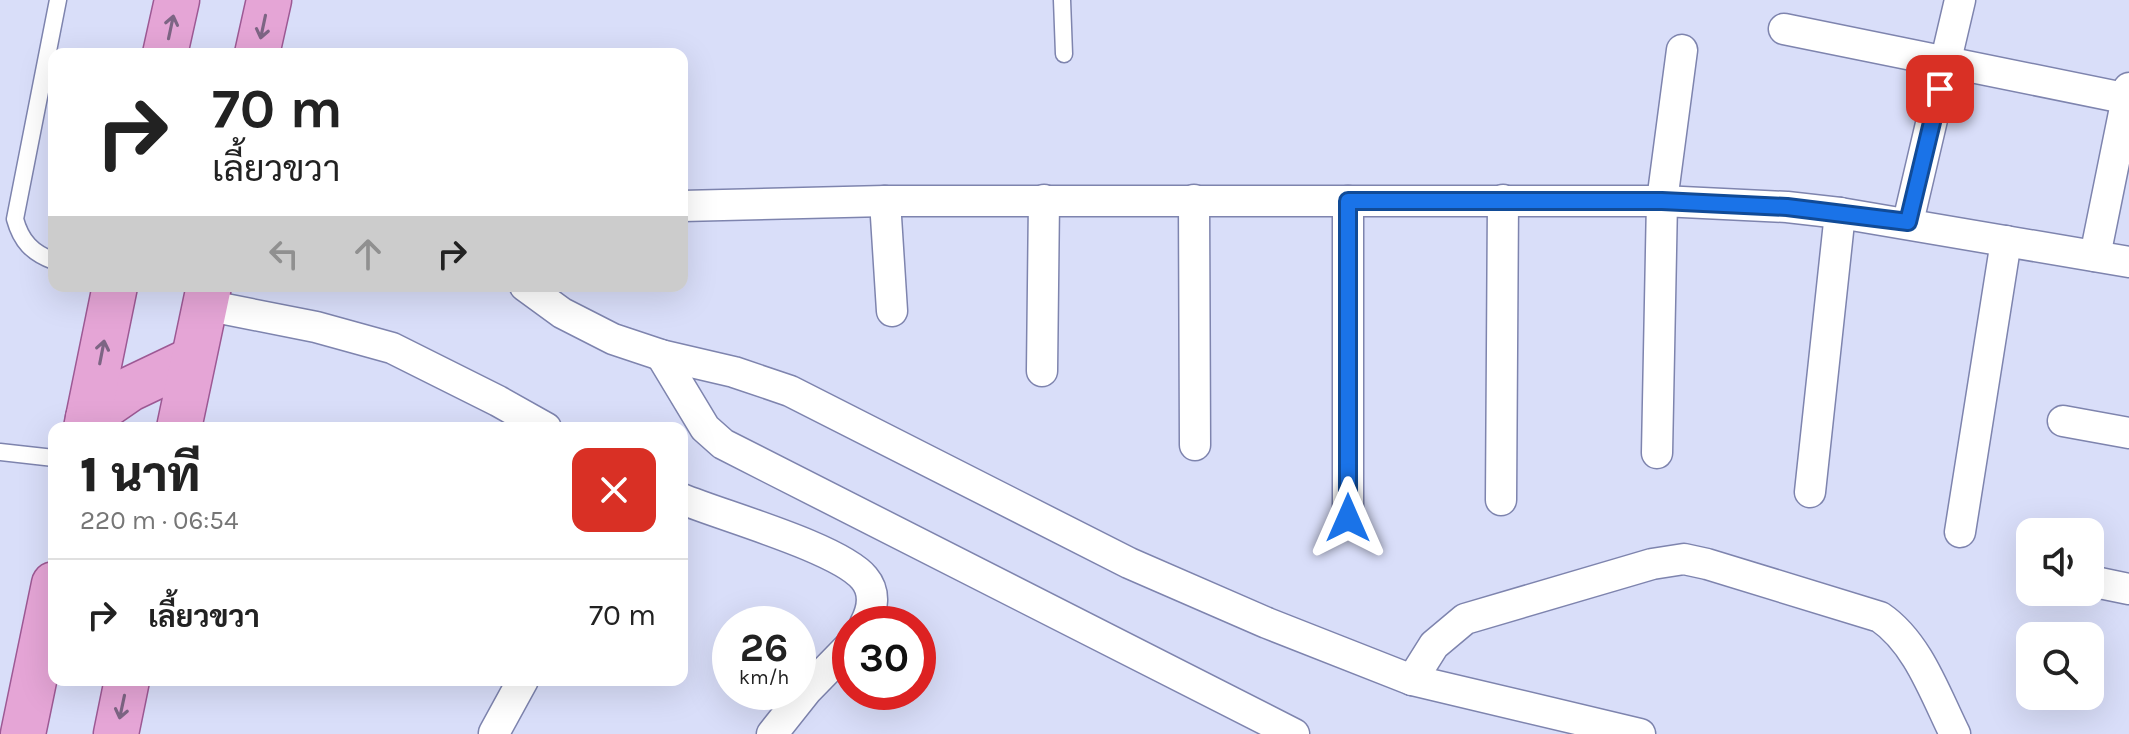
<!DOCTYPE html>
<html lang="th">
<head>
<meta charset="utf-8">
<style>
  body { margin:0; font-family:Karla,Sarabun,sans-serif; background:#f6f6f6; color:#222; height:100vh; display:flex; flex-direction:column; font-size:30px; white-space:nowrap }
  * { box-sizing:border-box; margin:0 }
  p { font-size:26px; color:#767676 }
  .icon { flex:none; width:44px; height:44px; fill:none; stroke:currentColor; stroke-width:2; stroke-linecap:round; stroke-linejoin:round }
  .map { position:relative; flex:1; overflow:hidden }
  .side { position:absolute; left:48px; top:422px; width:640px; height:264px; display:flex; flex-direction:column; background:#fff; border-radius:16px; box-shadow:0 8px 32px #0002 }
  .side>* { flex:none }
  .guide { position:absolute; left:48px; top:48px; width:640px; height:244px; border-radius:16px; box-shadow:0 8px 32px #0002; background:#fff; color:#222; overflow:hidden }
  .fabs { position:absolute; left:2016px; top:518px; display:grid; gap:16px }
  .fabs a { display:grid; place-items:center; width:88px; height:88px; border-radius:16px; background:#fff; box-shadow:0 8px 32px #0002; font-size:40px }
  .speed { position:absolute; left:712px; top:606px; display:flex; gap:16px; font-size:40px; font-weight:700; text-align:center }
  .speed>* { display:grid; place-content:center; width:104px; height:104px; border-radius:50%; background:#fff; box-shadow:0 8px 32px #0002; line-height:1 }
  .speed small { font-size:20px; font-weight:400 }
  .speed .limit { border:12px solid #d22; background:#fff; color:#111 }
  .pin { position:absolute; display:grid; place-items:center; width:68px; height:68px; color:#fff; margin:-34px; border-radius:16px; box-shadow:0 4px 12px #0006 }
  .me { position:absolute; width:88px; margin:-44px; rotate:0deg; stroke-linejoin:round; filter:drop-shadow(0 0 6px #0008) }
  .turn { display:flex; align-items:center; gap:28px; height:168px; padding:0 32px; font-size:36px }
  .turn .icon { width:104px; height:104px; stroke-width:2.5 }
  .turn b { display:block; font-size:56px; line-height:68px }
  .lanes { display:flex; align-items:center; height:76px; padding:0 32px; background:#0003; justify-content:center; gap:40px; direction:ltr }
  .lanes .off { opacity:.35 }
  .round { display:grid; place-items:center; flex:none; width:84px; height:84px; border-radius:16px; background:#f6f6f6 }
  .overview { display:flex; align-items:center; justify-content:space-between; height:136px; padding:0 32px }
  h1 { font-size:48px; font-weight:800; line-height:60px }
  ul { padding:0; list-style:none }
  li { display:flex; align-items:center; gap:24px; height:112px; padding:0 32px; border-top:2px solid #e0e0e0 }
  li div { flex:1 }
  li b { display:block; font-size:30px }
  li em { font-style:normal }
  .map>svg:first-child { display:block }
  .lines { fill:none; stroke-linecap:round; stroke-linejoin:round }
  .lane-casing { stroke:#7e84ae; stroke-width:19 }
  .street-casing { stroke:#7e84ae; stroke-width:33 }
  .primary-casing { stroke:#9d5994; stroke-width:47 }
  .lane { stroke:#fff; stroke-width:16 }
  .street { stroke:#fff; stroke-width:30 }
  .primary { stroke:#e5a5d6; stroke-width:44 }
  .oneway { stroke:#7d6584 }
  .route-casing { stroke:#114b97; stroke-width:20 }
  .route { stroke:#1a73e8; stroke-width:14 }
</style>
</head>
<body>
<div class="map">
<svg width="2129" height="734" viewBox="0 0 2129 734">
  <rect width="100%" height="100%" fill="#d9def9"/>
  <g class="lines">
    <defs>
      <g id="lane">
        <polyline points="1062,0 1064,54"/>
        <path d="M 54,261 C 32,253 21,241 15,219 L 58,0"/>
        <polyline points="0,452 54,458"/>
      </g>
      <g id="street">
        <polyline points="1784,29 2129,99"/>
        <polyline points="1194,200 1195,445"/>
        <polyline points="885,201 892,311"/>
        <polyline points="682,206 885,201 1662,201 1787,207 1840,213 2129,262"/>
        <polyline points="1908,222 1960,0"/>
        <polyline points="2095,256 2129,88"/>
        <polyline points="525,286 562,313 613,339 661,355 734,372 790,391 1129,563 1267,623 1412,680 1640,734"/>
        <polyline points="205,305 316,327 392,348 498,401 546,428"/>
        <polyline points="661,355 705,428 723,444 1294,734"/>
        <polyline points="1042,371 1044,200"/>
        <polyline points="2063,421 2129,433"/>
        <polyline points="1657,453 1662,201 1682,50"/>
        <polyline points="1810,492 1840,213"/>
        <path d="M 682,499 C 723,516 839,548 864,578 C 876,592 873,609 865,624"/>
        <polyline points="1501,500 1503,200"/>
        <polyline points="1348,518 1348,201"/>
        <polyline points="1960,532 2006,241"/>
        <polyline points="2090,581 2129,589"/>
        <path d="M 1412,680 L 1434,645 L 1465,619 L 1652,564 L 1684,559 L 1707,564 L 1880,617 C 1918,643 1935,694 1955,734"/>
        <polyline points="494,733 523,680"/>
        <polyline points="772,734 807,690 850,646"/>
      </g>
      <g id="primary">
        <polyline points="165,54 177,0"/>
        <polyline points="257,54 269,0"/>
        <polyline points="88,418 130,389 193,359"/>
        <polyline points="86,428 115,286"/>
        <polyline points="179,428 209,286"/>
        <polyline points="23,734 54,584"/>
        <polyline points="116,734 127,680"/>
      </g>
    </defs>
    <use href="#lane" class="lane-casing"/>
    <use href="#street" class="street-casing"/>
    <use href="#primary" class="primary-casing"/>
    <use href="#lane" class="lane"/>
    <use href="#street" class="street"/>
    <use href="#primary" class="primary"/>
  </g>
  <defs><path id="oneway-shaft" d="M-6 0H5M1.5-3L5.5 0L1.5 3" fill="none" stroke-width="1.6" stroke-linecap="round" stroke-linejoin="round" transform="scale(2)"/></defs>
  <g class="oneway">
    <use href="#oneway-shaft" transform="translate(171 27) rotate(-78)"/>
    <use href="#oneway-shaft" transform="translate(263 27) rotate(102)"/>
    <use href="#oneway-shaft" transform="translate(102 352) rotate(-79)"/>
    <use href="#oneway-shaft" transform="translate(122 707) rotate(102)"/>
  </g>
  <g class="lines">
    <defs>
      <polyline id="route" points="1348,518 1348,201 1662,201 1787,207 1908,222 1940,89"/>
    </defs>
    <use href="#route" class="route-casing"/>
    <use href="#route" class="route"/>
  </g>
</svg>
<div class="fabs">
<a><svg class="icon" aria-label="sound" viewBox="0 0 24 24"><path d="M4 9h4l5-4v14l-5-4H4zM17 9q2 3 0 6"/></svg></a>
<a><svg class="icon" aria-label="search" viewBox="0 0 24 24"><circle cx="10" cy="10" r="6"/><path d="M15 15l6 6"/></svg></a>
</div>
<div class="speed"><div>26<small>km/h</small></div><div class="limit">30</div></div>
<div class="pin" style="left:1940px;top:89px;background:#d93025"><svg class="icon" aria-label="arrive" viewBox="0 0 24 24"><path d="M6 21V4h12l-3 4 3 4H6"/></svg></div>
<svg class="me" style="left:1348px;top:518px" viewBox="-20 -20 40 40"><path d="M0-17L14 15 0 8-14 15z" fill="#1a73e8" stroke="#fff" stroke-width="4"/></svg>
<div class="guide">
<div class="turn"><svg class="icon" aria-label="right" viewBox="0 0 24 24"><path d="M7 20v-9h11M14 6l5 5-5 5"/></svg><div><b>70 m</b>เลี้ยวขวา</div></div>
<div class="lanes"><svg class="icon off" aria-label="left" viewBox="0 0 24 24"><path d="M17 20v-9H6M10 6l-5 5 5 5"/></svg><svg class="icon off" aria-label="ahead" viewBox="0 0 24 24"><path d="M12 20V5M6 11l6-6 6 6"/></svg><svg class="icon" aria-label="right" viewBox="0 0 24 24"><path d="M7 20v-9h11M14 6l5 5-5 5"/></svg></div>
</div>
<section class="side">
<div class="overview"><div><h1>1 นาที</h1><p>220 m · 06:54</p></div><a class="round" style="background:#d93025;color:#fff"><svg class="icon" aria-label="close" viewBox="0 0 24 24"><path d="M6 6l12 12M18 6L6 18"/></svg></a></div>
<ul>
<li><svg class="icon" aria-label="right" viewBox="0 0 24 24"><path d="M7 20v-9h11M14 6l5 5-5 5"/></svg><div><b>เลี้ยวขวา</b></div><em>70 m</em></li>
</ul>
</section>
</div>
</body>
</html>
